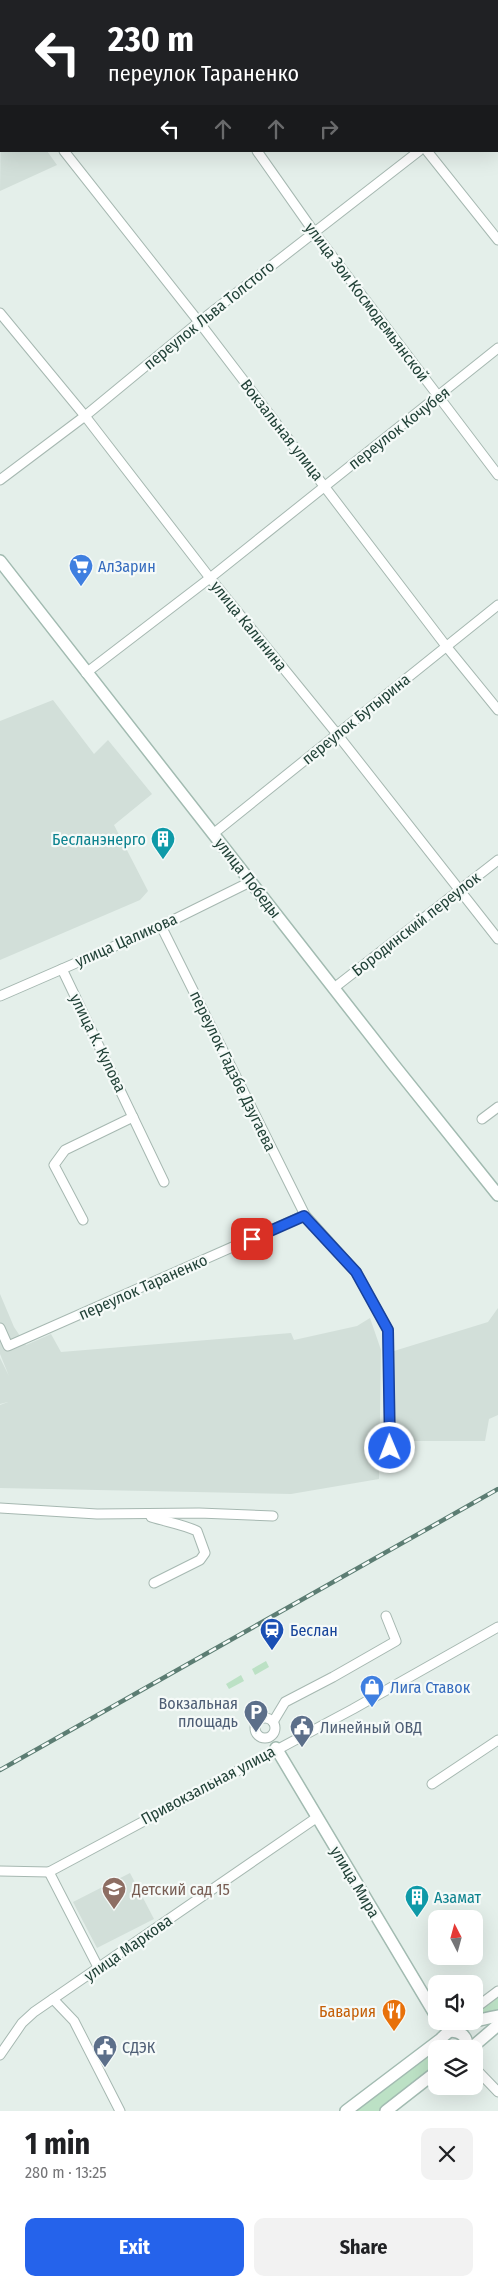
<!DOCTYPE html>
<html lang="en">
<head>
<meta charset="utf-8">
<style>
  body { margin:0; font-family:"Fira Sans Condensed",sans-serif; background:#f2f2f2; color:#202124; height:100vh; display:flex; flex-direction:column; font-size:19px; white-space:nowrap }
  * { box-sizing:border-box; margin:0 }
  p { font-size:16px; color:#757577 }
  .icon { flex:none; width:28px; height:28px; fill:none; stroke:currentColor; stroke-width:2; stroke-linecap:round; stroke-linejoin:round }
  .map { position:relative; height:2111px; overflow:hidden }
  .drawer { display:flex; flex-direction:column; background:#fff; flex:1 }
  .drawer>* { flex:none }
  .banner { position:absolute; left:0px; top:0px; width:499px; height:152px; box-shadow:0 5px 20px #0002; background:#202124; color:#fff; overflow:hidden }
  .needle { width:32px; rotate:354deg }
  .buttons { position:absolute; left:428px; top:1910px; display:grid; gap:10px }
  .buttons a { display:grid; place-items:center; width:55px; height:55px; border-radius:10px; background:#fff; box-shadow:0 5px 20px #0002; font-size:25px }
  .pin { position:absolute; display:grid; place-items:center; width:42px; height:42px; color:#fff; margin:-21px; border-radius:10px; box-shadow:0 2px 8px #0006 }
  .me { position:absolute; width:55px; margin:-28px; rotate:359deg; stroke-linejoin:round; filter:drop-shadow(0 0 4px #0008) }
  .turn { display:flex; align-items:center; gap:18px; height:105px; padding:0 25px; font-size:22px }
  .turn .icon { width:65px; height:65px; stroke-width:2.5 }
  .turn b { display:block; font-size:35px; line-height:42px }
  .lanes { display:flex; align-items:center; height:48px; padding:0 25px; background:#0003; justify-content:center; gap:25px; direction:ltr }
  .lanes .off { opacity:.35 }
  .round { display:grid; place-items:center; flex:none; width:52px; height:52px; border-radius:10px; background:#f2f2f2 }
  .summary { display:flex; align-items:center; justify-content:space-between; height:85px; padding:0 25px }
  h1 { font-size:30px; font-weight:700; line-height:38px }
  .cta { display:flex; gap:10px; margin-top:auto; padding:10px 25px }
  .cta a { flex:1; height:58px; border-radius:10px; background:#2563eb; color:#fff; font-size:20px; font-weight:700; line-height:58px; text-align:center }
  .cta a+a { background:#f2f2f2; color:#202124 }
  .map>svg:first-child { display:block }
  .built { fill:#d2dfd9 }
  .green { fill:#bce1c5 }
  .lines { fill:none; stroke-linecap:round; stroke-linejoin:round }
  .street-casing { stroke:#a6b8b1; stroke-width:11 }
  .secondary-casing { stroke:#a2bbb1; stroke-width:14 }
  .street { stroke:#fff; stroke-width:9 }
  .secondary { stroke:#fff; stroke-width:11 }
  .rail-casing { stroke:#5c7d73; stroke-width:4.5 }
  .rail { stroke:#f5faf8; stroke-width:2.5; stroke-dasharray:8; stroke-linecap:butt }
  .route-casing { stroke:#184099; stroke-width:12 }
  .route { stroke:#2563eb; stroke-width:9 }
  .labels { text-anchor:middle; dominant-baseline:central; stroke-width:4.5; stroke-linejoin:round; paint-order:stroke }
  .street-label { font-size:16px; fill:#224238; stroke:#f5faf8 }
  .shop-label { font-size:16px; fill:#366cbe; stroke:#f5faf8; text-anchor:start }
  .culture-label { font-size:16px; fill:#0d838f; stroke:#f5faf8; text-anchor:end }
  .transit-label { font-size:16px; fill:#164399; stroke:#f5faf8; text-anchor:start }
  .service-label { font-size:16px; fill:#4e5e75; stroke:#f5faf8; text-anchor:start }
  .education-label { font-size:16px; fill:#785e54; stroke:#f5faf8; text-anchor:start }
  .food-label { font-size:16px; fill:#c56008; stroke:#f5faf8; text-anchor:end }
</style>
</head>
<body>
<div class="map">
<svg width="498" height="2111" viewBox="0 0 498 2111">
  <rect width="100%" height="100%" fill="#e4efea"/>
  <g class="built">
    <polygon points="1,113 1,151 47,151 57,165 0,191"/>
    <polygon points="53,700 94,754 108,740 152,794 114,825 148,891 140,900 0,960 0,721"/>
    <polygon points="0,1294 14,1327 26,1345 51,1334 61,1352 291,1333 294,1340 357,1326 370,1318 381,1350 379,1479 291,1494 0,1488 0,1405 8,1402 0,1404 0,1358 9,1376 0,1354"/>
    <polygon points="498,1308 498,1415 489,1419 485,1441 395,1441 394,1351 488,1322"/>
    <polygon points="130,1873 154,1919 97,1948 73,1902"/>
  </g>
  <g class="green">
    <polygon points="266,1661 269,1667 255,1675 252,1669"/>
    <polygon points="241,1675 244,1681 229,1689 226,1684"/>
    <polygon points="498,1995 498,2012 474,2018 474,2013"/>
    <polygon points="436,2051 436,2067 379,2111 356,2111"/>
  </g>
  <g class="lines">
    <defs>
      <g id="street">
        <polyline points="151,0 152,1"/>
        <polyline points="319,0 320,1"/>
        <polyline points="139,1 142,0"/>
        <polyline points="0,70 1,72"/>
        <polyline points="0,98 1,97"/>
        <polyline points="64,151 199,322 446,646 498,710"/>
        <polyline points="257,151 314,232 498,475"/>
        <polyline points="427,151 498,240"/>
        <polyline points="0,313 85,416 210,578 337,734 498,939"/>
        <polyline points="0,480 85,416 199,322 419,151"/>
        <polyline points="86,673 210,578 498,348"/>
        <polyline points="213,834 498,605"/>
        <polyline points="161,926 305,1215 356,1272 388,1330 390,1448"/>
        <polyline points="62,969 164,1182"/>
        <polyline points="334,988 498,860"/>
        <polyline points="0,996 161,926 250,882"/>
        <polyline points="482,1119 498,1107"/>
        <polyline points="83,1220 54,1165 65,1150 133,1117"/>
        <polyline points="0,1328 8,1346 305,1215"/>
        <polyline points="0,1508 97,1514 199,1513 273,1516"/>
        <path d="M 151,1517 C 167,1522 182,1524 197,1531 L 205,1553 L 200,1560 L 154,1583"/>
        <circle cx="265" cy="1728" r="10"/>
        <polyline points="273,1722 285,1702 333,1677 396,1641 386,1616"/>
        <polyline points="432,1784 498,1740"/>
        <polyline points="0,1871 49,1872"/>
        <polyline points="98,1967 49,1872 353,1709 498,1627"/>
        <polyline points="53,1999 74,2021 120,2111"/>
        <polyline points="474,2009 498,1991"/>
        <polyline points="0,2055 22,2023 34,2012 316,1818"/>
        <polyline points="474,2067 498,2092"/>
      </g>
      <g id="secondary">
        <polyline points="0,561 393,1064 498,1195"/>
        <polyline points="276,1748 436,2016"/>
        <path d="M 451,2031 C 462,2032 468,2037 467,2049"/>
        <polyline points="470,2049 498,2025"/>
        <path d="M 346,2111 L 441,2039 C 453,2024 480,2020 498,2016"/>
        <polyline points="386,2111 436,2072"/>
      </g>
    </defs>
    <use href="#street" class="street-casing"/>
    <use href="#secondary" class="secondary-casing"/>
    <use href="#street" class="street"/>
    <use href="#secondary" class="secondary"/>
    <defs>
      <polyline id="rail" points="0,1770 498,1489"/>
    </defs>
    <use href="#rail" class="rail-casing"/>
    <use href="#rail" class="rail"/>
  </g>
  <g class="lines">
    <defs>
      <polyline id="route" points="252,1239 304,1216 356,1272 388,1330 390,1448"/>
    </defs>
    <use href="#route" class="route-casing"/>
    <use href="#route" class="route"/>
  </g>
  <defs>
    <symbol id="supermarket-pin" viewBox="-11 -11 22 30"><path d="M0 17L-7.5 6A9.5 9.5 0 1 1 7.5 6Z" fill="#3f7fe0" stroke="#f5faf8"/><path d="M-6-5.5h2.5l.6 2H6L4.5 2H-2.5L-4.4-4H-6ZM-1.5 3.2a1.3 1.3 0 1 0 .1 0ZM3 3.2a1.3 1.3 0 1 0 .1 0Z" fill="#fff"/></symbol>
    <symbol id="building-pin" viewBox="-11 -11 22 30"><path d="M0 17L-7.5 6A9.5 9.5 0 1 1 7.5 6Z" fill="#0f9aa8" stroke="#f5faf8"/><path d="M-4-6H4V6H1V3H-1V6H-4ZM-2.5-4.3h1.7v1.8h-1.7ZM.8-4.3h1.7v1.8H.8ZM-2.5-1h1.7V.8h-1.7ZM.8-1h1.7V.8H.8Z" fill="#fff"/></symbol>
    <symbol id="station-pin" viewBox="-11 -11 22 30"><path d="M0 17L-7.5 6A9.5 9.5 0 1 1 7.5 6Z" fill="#1a4fb4" stroke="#f5faf8"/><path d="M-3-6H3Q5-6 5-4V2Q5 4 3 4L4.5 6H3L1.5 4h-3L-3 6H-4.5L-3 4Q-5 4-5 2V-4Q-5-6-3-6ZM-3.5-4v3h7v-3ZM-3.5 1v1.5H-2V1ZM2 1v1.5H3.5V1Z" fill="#fff"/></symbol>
    <symbol id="shop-pin" viewBox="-11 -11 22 30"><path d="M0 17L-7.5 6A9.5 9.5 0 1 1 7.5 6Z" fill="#3f7fe0" stroke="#f5faf8"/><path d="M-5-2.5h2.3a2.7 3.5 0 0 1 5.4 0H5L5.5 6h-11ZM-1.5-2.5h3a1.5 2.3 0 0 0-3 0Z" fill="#fff"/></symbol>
    <symbol id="parking-pin" viewBox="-11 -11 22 30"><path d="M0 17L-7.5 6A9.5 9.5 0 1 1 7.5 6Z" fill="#5c6f8a" stroke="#f5faf8"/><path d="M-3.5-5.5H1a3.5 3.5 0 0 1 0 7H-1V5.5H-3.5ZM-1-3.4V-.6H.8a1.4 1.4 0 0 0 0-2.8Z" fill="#fff"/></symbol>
    <symbol id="civic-pin" viewBox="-11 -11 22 30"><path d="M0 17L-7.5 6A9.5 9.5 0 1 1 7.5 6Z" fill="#5c6f8a" stroke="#f5faf8"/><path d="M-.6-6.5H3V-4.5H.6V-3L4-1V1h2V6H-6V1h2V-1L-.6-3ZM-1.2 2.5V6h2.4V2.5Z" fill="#fff"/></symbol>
    <symbol id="school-pin" viewBox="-11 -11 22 30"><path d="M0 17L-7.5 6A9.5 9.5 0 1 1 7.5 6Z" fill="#8d6e63" stroke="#f5faf8"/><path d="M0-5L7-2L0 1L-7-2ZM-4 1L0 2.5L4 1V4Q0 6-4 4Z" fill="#fff"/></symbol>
    <symbol id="restaurant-pin" viewBox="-11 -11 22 30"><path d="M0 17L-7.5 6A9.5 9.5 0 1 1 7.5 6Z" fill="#e8710a" stroke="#f5faf8"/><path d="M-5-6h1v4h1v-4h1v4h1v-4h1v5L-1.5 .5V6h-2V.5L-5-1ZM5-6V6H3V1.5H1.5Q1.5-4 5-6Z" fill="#fff"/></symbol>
  </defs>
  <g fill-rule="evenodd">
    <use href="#supermarket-pin" x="67" y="552" width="28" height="38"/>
    <use href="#building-pin" x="149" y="825" width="28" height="38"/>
    <use href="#station-pin" x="258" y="1616" width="28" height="38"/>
    <use href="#shop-pin" x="358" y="1673" width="28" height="38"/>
    <use href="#parking-pin" x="242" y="1698" width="28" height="38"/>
    <use href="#civic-pin" x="288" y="1713" width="28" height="38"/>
    <use href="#school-pin" x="100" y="1875" width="28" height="38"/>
    <use href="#building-pin" x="403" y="1883" width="28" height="38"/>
    <use href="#restaurant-pin" x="380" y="1997" width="28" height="38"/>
    <use href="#civic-pin" x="91" y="2033" width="28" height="38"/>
  </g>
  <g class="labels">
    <g class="street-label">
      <text transform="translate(367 302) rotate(53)">улица Зои Космодемьянской</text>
      <text transform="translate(209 315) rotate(-39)">переулок Льва Толстого</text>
      <text transform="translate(399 428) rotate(-38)">переулок Кочубея</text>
      <text transform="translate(282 430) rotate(52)">Вокзальная улица</text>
      <text transform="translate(249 626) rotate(51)">улица Калинина</text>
      <text transform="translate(356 719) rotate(-39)">переулок Бутырина</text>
      <text transform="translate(248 878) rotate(52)">улица Победы</text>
      <text transform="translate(416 924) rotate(-38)">Бородинский переулок</text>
      <text transform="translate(126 940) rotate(-24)">улица Цаликова</text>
      <text transform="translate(98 1043) rotate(64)">улица К. Кулова</text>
      <text transform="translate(233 1071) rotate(64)">переулок Гадзбе Дзугаева</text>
      <text transform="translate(143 1287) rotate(-24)">переулок Тараненко</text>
      <text transform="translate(208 1785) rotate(-28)">Привокзальная улица</text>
      <text transform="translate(355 1882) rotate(59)">улица Мира</text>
      <text transform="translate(128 1948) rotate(-35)">улица Маркова</text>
    </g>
    <g class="shop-label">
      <text x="98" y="566">АлЗарин</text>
      <text x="390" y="1687">Лига Ставок</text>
    </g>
    <g class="culture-label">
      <text x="146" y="839">Бесланэнерго</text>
      <text x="434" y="1897" text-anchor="start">Азамат</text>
    </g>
    <g class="transit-label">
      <text x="290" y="1630">Беслан</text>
    </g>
    <g class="service-label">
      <text x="238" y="1703" text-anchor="end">Вокзальная<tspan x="238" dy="18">площадь</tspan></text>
      <text x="320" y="1727">Линейный ОВД</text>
      <text x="122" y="2047">СДЭК</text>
    </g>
    <g class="education-label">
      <text x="132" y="1889">Детский сад 15</text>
    </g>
    <g class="food-label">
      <text x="376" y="2011">Бавария</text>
    </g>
  </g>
</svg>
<div class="buttons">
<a><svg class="needle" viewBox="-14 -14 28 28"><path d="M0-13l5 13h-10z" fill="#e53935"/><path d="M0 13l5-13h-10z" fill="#757577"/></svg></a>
<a><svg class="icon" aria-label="sound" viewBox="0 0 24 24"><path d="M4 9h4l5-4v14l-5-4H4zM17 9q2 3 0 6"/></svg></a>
<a><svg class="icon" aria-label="layers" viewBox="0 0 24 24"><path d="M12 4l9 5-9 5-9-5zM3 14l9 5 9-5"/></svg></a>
</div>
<div class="pin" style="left:252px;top:1239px;background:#d93025"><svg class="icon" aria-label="arrive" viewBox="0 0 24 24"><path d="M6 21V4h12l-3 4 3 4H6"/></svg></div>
<svg class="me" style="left:390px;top:1448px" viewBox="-20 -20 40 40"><circle r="17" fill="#2563eb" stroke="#fff" stroke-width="3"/><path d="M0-11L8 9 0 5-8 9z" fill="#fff"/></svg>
<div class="banner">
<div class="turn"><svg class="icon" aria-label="left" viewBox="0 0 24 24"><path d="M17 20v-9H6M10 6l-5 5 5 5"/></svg><div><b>230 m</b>переулок Тараненко</div></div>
<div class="lanes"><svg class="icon" aria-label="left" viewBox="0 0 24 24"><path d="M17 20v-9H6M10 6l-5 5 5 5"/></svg><svg class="icon off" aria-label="ahead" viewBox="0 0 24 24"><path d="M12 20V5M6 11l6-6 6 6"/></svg><svg class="icon off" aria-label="ahead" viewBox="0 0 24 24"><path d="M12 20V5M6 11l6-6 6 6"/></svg><svg class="icon off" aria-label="right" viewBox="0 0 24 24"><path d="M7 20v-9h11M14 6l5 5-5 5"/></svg></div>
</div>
</div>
<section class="drawer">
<div class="summary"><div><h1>1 min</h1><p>280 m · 13:25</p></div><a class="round"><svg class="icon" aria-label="close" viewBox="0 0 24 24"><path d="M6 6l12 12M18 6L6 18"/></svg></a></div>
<div class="cta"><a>Exit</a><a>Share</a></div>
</section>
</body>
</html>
